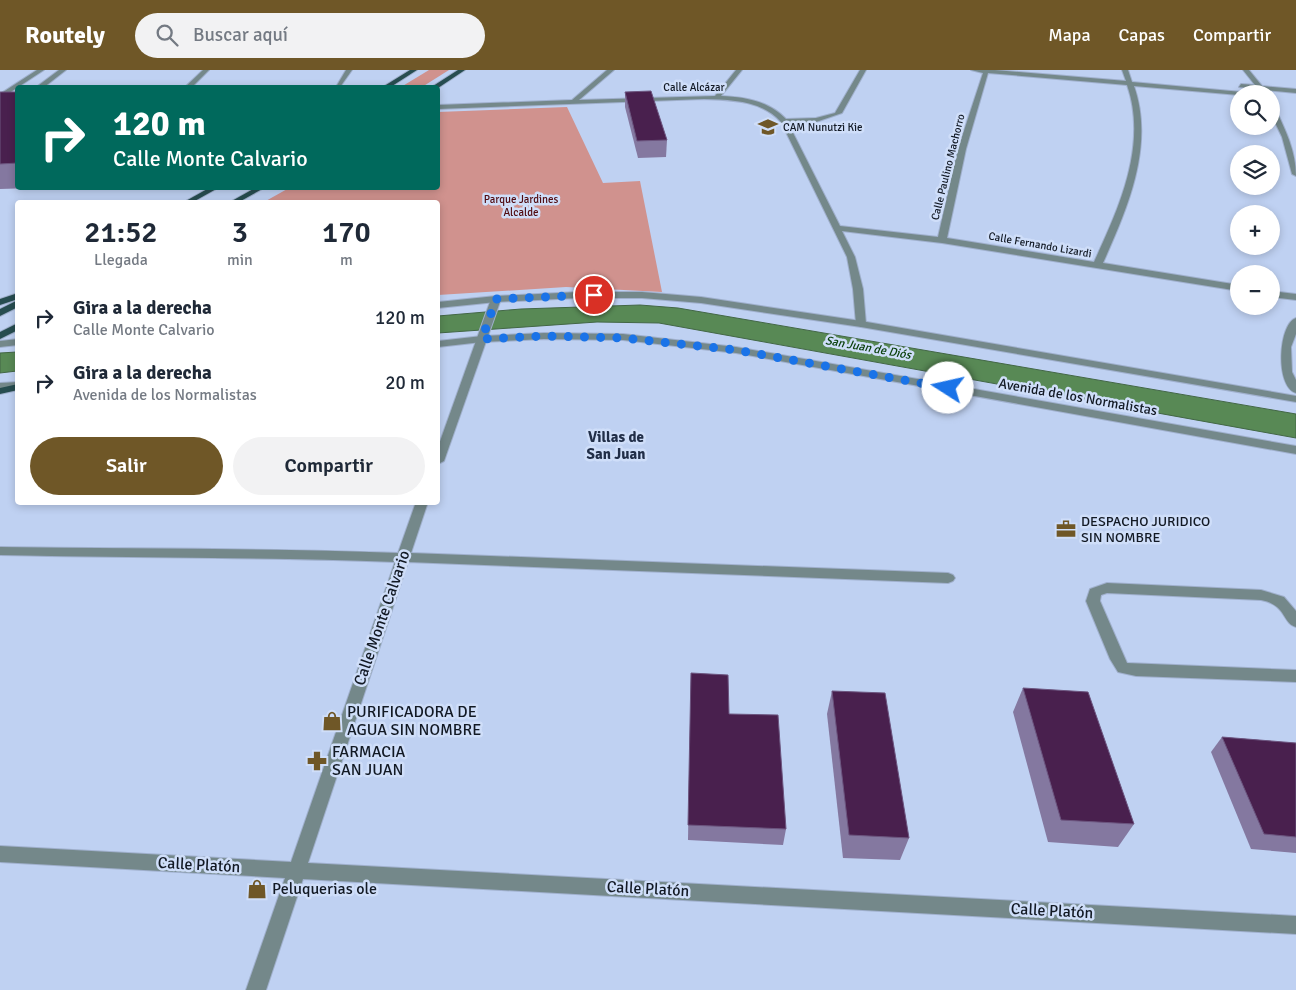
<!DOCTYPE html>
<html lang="es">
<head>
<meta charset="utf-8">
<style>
  body { margin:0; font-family:Signika,sans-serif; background:#f2f2f3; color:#1f2937; height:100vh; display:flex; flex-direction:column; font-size:19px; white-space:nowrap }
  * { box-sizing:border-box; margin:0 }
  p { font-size:16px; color:#747a83 }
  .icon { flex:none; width:28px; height:28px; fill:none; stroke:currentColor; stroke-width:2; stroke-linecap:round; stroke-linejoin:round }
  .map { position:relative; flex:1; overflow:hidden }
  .drawer { position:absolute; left:15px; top:130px; width:425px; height:305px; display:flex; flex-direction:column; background:#fff; border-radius:5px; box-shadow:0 2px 8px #0003 }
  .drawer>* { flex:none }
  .guide { position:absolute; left:15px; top:15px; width:425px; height:105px; border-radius:5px; box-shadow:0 2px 8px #0003; background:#00695c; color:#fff; overflow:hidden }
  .tools { position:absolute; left:1230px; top:15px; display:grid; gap:10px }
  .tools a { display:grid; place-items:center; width:50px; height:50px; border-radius:50%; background:#fff; box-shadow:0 2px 8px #0003; font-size:25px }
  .pin { position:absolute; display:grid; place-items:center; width:42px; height:42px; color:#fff; margin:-21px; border:2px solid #fff; border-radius:50%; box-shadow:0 1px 5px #0007 }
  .me { position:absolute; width:55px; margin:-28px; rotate:280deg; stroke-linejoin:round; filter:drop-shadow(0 0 4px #0008) }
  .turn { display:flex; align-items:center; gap:18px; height:105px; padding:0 15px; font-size:22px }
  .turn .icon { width:65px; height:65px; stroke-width:2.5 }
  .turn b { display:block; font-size:35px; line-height:42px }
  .eta { display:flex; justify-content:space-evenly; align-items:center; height:85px; text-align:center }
  .eta b { font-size:30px; font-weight:600; line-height:35px }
  .action { display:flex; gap:10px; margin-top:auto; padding:10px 15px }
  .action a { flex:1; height:58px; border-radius:30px; background:#6f5727; color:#fff; font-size:20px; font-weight:600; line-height:58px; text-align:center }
  .action a+a { background:#f2f2f3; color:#1f2937 }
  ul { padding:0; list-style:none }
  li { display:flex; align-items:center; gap:15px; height:65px; padding:0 15px }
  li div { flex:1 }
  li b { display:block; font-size:19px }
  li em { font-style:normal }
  header { display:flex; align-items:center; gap:30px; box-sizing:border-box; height:70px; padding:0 25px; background:#6f5727; color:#fff }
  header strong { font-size:24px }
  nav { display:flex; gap:28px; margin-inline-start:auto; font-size:18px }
  .search { width:350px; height:45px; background:#f2f2f3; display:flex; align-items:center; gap:12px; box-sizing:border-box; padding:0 18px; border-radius:28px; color:#747a83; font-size:19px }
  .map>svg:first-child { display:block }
  .green { fill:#d0928e }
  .water { fill:#588955; stroke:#436746 }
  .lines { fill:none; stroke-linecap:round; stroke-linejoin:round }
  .minor-casing { stroke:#a0b0cd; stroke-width:2 }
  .tertiary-casing { stroke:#a0b0cd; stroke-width:2 }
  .primary-casing { stroke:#a0b0cd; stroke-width:2 }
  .minor { fill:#74888a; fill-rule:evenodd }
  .tertiary { fill:#74888a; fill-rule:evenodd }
  .primary { fill:#274d50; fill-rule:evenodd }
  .wall { fill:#8478a0 }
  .building { fill:#49204e; stroke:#6c557f }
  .route { stroke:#1a73e8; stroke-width:9; stroke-dasharray:0 16.2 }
  .labels { text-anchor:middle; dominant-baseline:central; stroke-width:5; stroke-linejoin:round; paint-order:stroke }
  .far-street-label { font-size:11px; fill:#121924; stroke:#cfdef9 }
  .far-poi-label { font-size:11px; fill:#121924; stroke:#cfdef9; text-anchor:start }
  .far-park-label { font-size:11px; fill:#500b10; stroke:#cfdef9 }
  .far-water-label { font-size:12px; font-style:italic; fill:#0a400b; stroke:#cfdef9 }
  .street-label { font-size:14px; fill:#121924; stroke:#cfdef9 }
  .poi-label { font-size:14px; fill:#121924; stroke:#cfdef9; text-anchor:start }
  .neighbourhood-label { font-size:15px; font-weight:bold; fill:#212e48; stroke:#cfdef9 }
  .near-street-label { font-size:16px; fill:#121924; stroke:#cfdef9 }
  .near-poi-label { font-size:16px; fill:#121924; stroke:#cfdef9; text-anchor:start }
</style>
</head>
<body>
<header>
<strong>Routely</strong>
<div class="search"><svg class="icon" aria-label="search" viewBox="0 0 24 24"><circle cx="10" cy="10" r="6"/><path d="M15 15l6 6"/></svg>Buscar aquí</div>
<nav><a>Mapa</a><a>Capas</a><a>Compartir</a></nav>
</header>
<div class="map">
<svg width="1296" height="920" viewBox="0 0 1296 920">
  <rect width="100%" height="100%" fill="#bfd1f2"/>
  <g class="green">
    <polygon points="429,0 449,0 422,17 401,17"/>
    <polygon points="567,37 603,113 640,111 662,222 566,217 438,225 438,132 264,132 289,118 438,118 438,42"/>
  </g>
  <g class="water">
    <polygon points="640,235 678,238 1296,344 1296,368 659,253 597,252 438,263 438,246 521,239"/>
    <polygon points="17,282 17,301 0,303 0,283"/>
  </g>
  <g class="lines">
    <defs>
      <g id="minor">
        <polygon points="37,0 44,0 0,29 0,24"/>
        <polygon points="59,0 66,0 43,18 35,18"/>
        <polygon points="203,0 209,0 191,18 184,18"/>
        <polygon points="346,0 352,0 340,17 336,17"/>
        <path d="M 607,0 L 614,0 L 579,30 L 715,26 L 736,0 L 742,0 L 721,26 C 745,27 769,31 786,49 L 816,48 L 835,43 L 860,0 L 866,0 L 842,43 L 816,52 L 788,53 L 840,156 L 938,167 L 958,79 L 983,3 L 971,0 L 995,0 L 1126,11 L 1122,0 L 1128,0 L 1132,12 L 1253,23 L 1239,25 L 1134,16 C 1155,76 1127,139 1103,193 L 1239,215 L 1239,221 L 942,173 L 842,161 L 855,187 L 863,219 L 866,254 L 861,257 L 856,254 L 853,219 L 847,187 L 781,52 C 761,30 732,30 704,29 L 438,39 L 438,35 L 572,30 ZM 988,3 L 1127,15 C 1148,75 1119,138 1094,192 L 947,168 L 966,79 Z"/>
        <polygon points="1243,0 1249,0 1262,16 1296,19 1296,23 1265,20 1266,22 1263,24 1258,19 1239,17 1241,14 1255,15"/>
        <path d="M 1271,34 L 1274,36 C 1285,59 1296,81 1296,106 L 1292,104 L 1282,67 L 1271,44 Z"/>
        <polygon points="1271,221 1296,224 1296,230 1271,227"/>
        <polygon points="496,226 501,229 444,391 438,394 438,377 491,229"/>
        <path d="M 416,432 L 428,432 L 411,483 L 948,503 L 953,505 L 955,508 L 953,511 L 948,513 L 408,492 L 308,793 L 1296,846 L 1296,864 L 303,809 L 266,920 L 246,920 L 285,808 L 0,792 L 0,776 L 291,792 L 395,492 C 264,487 132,488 0,485 L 0,477 C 133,479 266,478 398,483 Z"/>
        <path d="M 1107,513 L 1261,520 L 1284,527 L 1296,541 L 1296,557 C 1282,553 1287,535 1261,530 L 1107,523 L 1101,525 L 1100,531 L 1127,593 L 1296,600 L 1296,612 L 1136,606 L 1118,602 L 1110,589 L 1086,531 L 1090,519 Z"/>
      </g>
      <g id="tertiary">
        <polygon points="578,222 642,222 701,227 861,251 1296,326 1296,332 861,257 701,233 642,228 578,228 496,232 438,238 438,232 496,226"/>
        <path d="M 1296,248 L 1296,264 L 1291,277 L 1292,302 L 1296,310 L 1296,323 C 1275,317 1278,254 1296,248 Z"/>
        <polygon points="544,263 623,264 736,277 1296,376 1296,384 736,283 623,270 544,269 482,272 438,277 438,271 482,266"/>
        <polygon points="18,269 18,275 0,277 0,271"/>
        <polygon points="18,312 18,318 0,319 0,313"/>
      </g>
      <g id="primary">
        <polygon points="410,0 417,0 389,18 381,18"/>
        <polygon points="458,0 465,0 438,18 430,18"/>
        <polygon points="209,118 218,118 193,132 184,132"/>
        <polygon points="255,118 264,118 239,132 230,132"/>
        <polygon points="18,223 18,229 0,235 0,229"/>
        <polygon points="18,230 18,237 0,246 0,239"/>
        <polygon points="18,253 18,260 0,269 0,262"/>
        <polygon points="18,314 18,320 0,324 0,318"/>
      </g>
    </defs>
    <use href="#minor" class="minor-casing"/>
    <use href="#tertiary" class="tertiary-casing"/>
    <use href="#primary" class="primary-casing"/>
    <use href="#minor" class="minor"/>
    <use href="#tertiary" class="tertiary"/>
    <use href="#primary" class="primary"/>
  </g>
  <g class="wall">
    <polygon points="0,22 18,22 18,118 32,118 0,119"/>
    <polygon points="625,22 667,70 666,87 638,88 625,37"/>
    <polygon points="691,603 729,644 786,759 783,775 688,770"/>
    <polygon points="1023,618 1134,754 1118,777 1048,772 1013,642"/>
    <polygon points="832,621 909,768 900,790 843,788 827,644"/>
    <polygon points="1222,667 1296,673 1296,783 1251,779 1211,682"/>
  </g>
  <g class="building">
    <polygon points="165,16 164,18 133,18"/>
    <polygon points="651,21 667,70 637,71 625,22"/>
    <polygon points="0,22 18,22 18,93 0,94"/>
    <polygon points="691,603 728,605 729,644 778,645 786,759 688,755"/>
    <polygon points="1023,618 1088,622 1134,754 1061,750"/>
    <polygon points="832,621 885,623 909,768 849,765"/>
    <polygon points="1222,667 1296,673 1296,767 1264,764"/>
  </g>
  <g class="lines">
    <polyline class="route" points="594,225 496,229 482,269 544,266 623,268 736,280 948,318"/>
  </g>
  <defs>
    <symbol id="school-bare" viewBox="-9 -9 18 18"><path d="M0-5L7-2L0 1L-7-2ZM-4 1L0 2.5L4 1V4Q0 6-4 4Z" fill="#6f5727" stroke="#cfdef9" stroke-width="2.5" paint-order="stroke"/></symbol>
    <symbol id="office-bare" viewBox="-9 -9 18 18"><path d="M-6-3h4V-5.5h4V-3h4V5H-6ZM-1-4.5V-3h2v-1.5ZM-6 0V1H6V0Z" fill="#6f5727" stroke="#cfdef9" stroke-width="2.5" paint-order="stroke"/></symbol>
    <symbol id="shop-bare" viewBox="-9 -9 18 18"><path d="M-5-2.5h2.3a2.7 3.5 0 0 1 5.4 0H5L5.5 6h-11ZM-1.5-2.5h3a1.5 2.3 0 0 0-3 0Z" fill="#6f5727" stroke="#cfdef9" stroke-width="2.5" paint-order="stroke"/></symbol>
    <symbol id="pharmacy-bare" viewBox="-9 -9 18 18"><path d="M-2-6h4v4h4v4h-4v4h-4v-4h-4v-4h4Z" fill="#6f5727" stroke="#cfdef9" stroke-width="2.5" paint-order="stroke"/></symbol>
  </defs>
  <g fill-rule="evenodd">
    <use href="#school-bare" x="754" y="43" width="28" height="28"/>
    <use href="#office-bare" x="1052" y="445" width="28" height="28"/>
    <use href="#shop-bare" x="318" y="637" width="28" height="28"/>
    <use href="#pharmacy-bare" x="303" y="677" width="28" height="28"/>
    <use href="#shop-bare" x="243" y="805" width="28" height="28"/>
  </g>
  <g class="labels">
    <g class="far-street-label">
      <text x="694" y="17">Calle Alcázar</text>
      <text transform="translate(948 97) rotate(-76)">Calle Paulino Machorro</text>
      <text transform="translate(1040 175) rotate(10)">Calle Fernando Lizardi</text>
    </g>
    <g class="far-poi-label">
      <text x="783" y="57">CAM Nunutzi Kie</text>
    </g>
    <g class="far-park-label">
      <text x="521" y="129">Parque Jardines<tspan x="521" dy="13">Alcalde</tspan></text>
    </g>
    <g class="far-water-label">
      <text transform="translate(868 278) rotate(10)">San Juan de Diós</text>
    </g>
    <g class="street-label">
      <text transform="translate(1078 327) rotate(10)">Avenida de los Normalistas</text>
    </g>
    <g class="poi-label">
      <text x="1081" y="451">DESPACHO JURIDICO<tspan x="1081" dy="16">SIN NOMBRE</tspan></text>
    </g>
    <g class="neighbourhood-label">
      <text x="616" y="367">Villas de<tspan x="616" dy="17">San Juan</tspan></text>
    </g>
    <g class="near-street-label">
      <text transform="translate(382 548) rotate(-71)">Calle Monte Calvario</text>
      <text transform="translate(199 795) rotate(3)">Calle Platón</text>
      <text transform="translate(648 819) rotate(3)">Calle Platón</text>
      <text transform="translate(1052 841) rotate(3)">Calle Platón</text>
    </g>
    <g class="near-poi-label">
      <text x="347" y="642">PURIFICADORA DE<tspan x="347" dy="18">AGUA SIN NOMBRE</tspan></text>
      <text x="332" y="682">FARMACIA<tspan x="332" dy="18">SAN JUAN</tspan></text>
      <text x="272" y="819">Peluquerias ole</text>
    </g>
  </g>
</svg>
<div class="tools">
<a><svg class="icon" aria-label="search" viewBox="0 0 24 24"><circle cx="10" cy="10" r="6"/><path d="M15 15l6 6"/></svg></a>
<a><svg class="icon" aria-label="layers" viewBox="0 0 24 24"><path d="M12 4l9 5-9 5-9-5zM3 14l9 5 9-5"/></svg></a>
<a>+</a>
<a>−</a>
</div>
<div class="pin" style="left:594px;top:225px;background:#d93025"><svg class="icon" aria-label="arrive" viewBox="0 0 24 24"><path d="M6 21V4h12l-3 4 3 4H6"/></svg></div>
<svg class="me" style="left:948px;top:318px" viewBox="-20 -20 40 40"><circle r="19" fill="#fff"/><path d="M0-13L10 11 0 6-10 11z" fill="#1a73e8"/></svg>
<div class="guide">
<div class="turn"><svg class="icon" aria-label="right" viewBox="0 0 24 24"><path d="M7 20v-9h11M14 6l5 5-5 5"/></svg><div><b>120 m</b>Calle Monte Calvario</div></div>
</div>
<section class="drawer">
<div class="eta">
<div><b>21:52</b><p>Llegada</p></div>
<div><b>3</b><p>min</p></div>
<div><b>170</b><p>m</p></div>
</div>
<ul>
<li><svg class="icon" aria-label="right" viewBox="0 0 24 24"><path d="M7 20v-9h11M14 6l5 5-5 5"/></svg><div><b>Gira a la derecha</b><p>Calle Monte Calvario</p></div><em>120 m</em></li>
<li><svg class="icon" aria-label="right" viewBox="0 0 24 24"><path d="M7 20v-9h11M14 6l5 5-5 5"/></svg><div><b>Gira a la derecha</b><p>Avenida de los Normalistas</p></div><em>20 m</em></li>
</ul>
<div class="action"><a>Salir</a><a>Compartir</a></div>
</section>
</div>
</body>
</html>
